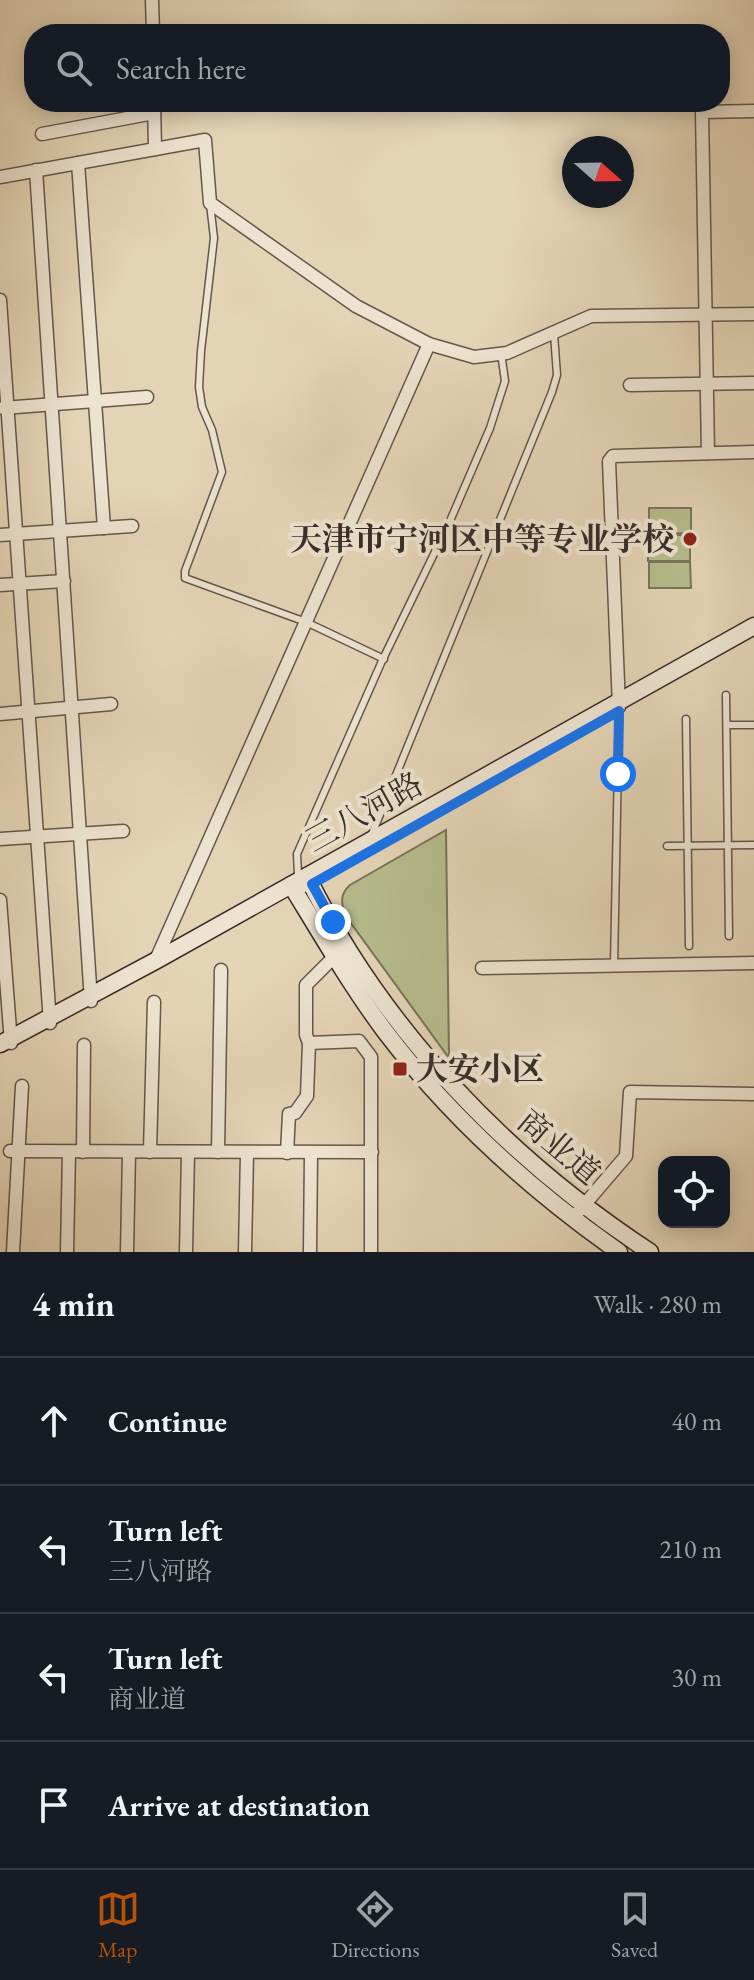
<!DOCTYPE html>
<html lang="en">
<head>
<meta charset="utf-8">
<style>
  :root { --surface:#171b24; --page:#20242c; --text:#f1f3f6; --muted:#9ea1a6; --line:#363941; --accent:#b45309 }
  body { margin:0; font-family:"EB Garamond","Noto Serif SC",serif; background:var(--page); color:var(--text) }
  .controls { position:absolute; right:24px; bottom:24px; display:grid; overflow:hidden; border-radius:16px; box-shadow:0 4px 20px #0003 }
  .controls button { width:72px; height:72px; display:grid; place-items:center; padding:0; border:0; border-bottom:2px solid var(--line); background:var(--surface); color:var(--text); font:40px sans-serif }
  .compass { position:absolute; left:562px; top:136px; width:72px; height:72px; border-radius:50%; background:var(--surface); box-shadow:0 4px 20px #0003; rotate:110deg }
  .stop { position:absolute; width:24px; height:24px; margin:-18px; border:6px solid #1a73e8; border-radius:50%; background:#fff }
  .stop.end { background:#1a73e8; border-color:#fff; box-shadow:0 2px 8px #0008 }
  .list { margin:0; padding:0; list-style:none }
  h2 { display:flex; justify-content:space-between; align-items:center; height:104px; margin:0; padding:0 32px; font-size:34px }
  h2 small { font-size:26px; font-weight:400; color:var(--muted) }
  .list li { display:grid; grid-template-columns:52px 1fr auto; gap:24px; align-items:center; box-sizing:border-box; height:128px; padding:0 32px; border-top:2px solid var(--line) }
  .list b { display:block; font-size:30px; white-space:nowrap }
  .list p { margin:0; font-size:26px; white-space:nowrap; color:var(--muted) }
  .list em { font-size:26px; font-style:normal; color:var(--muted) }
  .icon { flex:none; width:44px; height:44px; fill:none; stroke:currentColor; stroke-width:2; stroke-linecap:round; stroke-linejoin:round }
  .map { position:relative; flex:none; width:754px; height:1252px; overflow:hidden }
  .search { position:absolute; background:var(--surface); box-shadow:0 4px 20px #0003; left:24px; right:24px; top:24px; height:88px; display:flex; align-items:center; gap:20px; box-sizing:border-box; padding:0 28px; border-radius:32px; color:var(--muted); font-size:30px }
  .sheet { height:616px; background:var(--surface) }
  nav { display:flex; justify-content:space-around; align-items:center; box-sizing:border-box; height:112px; border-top:2px solid var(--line); background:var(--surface); font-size:22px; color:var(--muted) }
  nav a { display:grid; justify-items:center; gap:4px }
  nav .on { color:var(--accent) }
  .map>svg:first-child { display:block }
  .green { fill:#b6bc8c; stroke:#78745a; stroke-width:2 }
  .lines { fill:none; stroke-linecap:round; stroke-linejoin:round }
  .lane-casing { stroke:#64574c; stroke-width:9 }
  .street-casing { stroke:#64574c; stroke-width:15 }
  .secondary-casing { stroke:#392d28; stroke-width:19 }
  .lane { stroke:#ede3d0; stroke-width:6 }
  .street { stroke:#ede3d0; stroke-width:12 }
  .secondary { stroke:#ede3d0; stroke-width:16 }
  .route { stroke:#1a73e8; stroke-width:10 }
  .poi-dot { fill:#8f2418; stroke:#ede3d0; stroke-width:3 }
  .labels { text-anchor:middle; stroke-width:8; stroke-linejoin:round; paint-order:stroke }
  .poi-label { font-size:32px; font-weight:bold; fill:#392d28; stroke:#ede3d0; text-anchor:end }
  .street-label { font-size:32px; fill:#392d28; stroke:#ede3d0 }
</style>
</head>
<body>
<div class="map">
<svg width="754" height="1252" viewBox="0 0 754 1252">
  <rect width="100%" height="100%" fill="#e4d4b6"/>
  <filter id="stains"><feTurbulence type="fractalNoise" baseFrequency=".0025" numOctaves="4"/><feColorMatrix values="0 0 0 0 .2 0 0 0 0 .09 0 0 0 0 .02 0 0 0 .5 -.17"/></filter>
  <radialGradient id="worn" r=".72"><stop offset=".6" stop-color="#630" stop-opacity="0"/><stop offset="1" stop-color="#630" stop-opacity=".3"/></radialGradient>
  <g class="green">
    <polygon points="649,508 691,508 691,533 649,534"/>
    <rect x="648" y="535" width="42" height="26"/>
    <polygon points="649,562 690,562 691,588 649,588"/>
    <path d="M446,830L449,1058L345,915C341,902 340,894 350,885Z"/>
  </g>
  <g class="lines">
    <defs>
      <g id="lane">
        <polyline points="210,204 214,238 201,351 199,387 202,407 212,430 222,472 185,571 185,578 306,622 384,659"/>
        <polyline points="726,695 729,936"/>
        <polyline points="686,719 689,946"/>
        <polyline points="727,725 754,725"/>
        <polyline points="372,834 552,392 557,375 554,334"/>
        <polyline points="667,846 754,845"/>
        <polyline points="304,889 298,875 297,854 382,661 450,521 490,428 505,381 501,353"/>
        <polyline points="614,965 619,711"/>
      </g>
      <g id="street">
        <polyline points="152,0 153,34"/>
        <polyline points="154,102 155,149"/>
        <polyline points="42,134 154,113"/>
        <polyline points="78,163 104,528"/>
        <polyline points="36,170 91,1001"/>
        <polyline points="0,177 205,140 210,203 356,306 429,344 474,357 507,353 591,316 754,314"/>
        <polyline points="0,300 50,1023"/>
        <polyline points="630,385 754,383"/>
        <polyline points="3,408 147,397"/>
        <polyline points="708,453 702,112 754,111"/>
        <polyline points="0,535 132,526"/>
        <polyline points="0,585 64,581"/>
        <polyline points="619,707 609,461 613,456 754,452"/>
        <polyline points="0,714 111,704"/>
        <polyline points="0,839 123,831"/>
        <polyline points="0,900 11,1043"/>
        <polyline points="335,956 306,985 306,1035 309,1043 359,1041 371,1057 371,1252"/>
        <polyline points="155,962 429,344"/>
        <polyline points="482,968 754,963"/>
        <polyline points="10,1151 372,1152"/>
        <polyline points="83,1152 84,1045"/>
        <polyline points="150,1152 154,1002"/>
        <polyline points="218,1152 221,970"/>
        <polyline points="287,1153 289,1114 295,1113 307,1096 309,1043"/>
        <polyline points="579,1211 626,1156 630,1092 754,1094"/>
        <polyline points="13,1252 22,1086"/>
        <polyline points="67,1252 69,1152"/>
        <polyline points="127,1252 129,1152"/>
        <polyline points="186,1252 188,1152"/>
        <polyline points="245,1252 247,1153"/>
        <polyline points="310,1252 311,1153"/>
      </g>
      <g id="secondary">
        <path d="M307,876C383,1030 507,1158 650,1252"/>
        <path d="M291,885C321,934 350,984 384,1030C449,1116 531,1190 619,1252"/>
        <polyline points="0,1044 157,960 754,626"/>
      </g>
    </defs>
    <use href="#lane" class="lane-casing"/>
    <use href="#street" class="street-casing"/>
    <use href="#secondary" class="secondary-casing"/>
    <use href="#lane" class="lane"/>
    <use href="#street" class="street"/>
    <use href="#secondary" class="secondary"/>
  </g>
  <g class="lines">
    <polyline class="route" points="333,922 312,884 619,711 618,774"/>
  </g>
  <g class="poi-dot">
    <circle cx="690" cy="539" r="8"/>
    <rect x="392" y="1061" width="16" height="16" rx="4"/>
  </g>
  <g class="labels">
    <g class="poi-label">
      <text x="674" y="550">天津市宁河区中等专业学校</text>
      <text x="416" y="1080" text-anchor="start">大安小区</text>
    </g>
    <g class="street-label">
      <text transform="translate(364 812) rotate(-29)" y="11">三八河路</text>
      <text transform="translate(559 1147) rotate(40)" y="11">商业道</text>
    </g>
  </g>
  <rect width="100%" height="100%" filter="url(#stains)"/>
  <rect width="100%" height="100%" fill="url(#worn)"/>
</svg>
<div class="controls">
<button><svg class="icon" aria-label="locate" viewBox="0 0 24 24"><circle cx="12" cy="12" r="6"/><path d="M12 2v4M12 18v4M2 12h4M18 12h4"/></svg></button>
</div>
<svg class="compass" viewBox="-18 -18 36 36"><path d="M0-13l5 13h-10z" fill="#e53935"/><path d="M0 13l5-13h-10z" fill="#9ea1a6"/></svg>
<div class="stop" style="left:618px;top:774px"></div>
<div class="stop end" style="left:333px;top:922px"></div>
<div class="search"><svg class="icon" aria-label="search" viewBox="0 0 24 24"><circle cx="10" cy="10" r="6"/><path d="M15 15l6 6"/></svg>Search here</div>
</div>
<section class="sheet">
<h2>4 min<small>Walk · 280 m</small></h2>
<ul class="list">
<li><svg class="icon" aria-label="ahead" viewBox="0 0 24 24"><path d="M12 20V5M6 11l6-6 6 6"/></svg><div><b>Continue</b></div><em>40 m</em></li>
<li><svg class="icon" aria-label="left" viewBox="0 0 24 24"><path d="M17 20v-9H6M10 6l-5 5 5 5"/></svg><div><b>Turn left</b><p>三八河路</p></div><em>210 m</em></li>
<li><svg class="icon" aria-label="left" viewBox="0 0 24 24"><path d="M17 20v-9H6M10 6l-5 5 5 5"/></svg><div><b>Turn left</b><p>商业道</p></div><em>30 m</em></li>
<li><svg class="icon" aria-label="arrive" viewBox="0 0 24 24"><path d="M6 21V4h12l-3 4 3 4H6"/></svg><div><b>Arrive at destination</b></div></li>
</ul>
</section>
<nav>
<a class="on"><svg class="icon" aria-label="map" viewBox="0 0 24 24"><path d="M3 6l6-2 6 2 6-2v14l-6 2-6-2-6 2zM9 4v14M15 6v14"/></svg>Map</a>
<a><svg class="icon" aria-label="directions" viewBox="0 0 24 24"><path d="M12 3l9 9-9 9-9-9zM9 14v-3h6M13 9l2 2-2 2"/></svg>Directions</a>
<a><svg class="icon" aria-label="saved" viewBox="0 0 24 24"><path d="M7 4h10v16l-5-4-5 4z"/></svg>Saved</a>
</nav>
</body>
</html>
